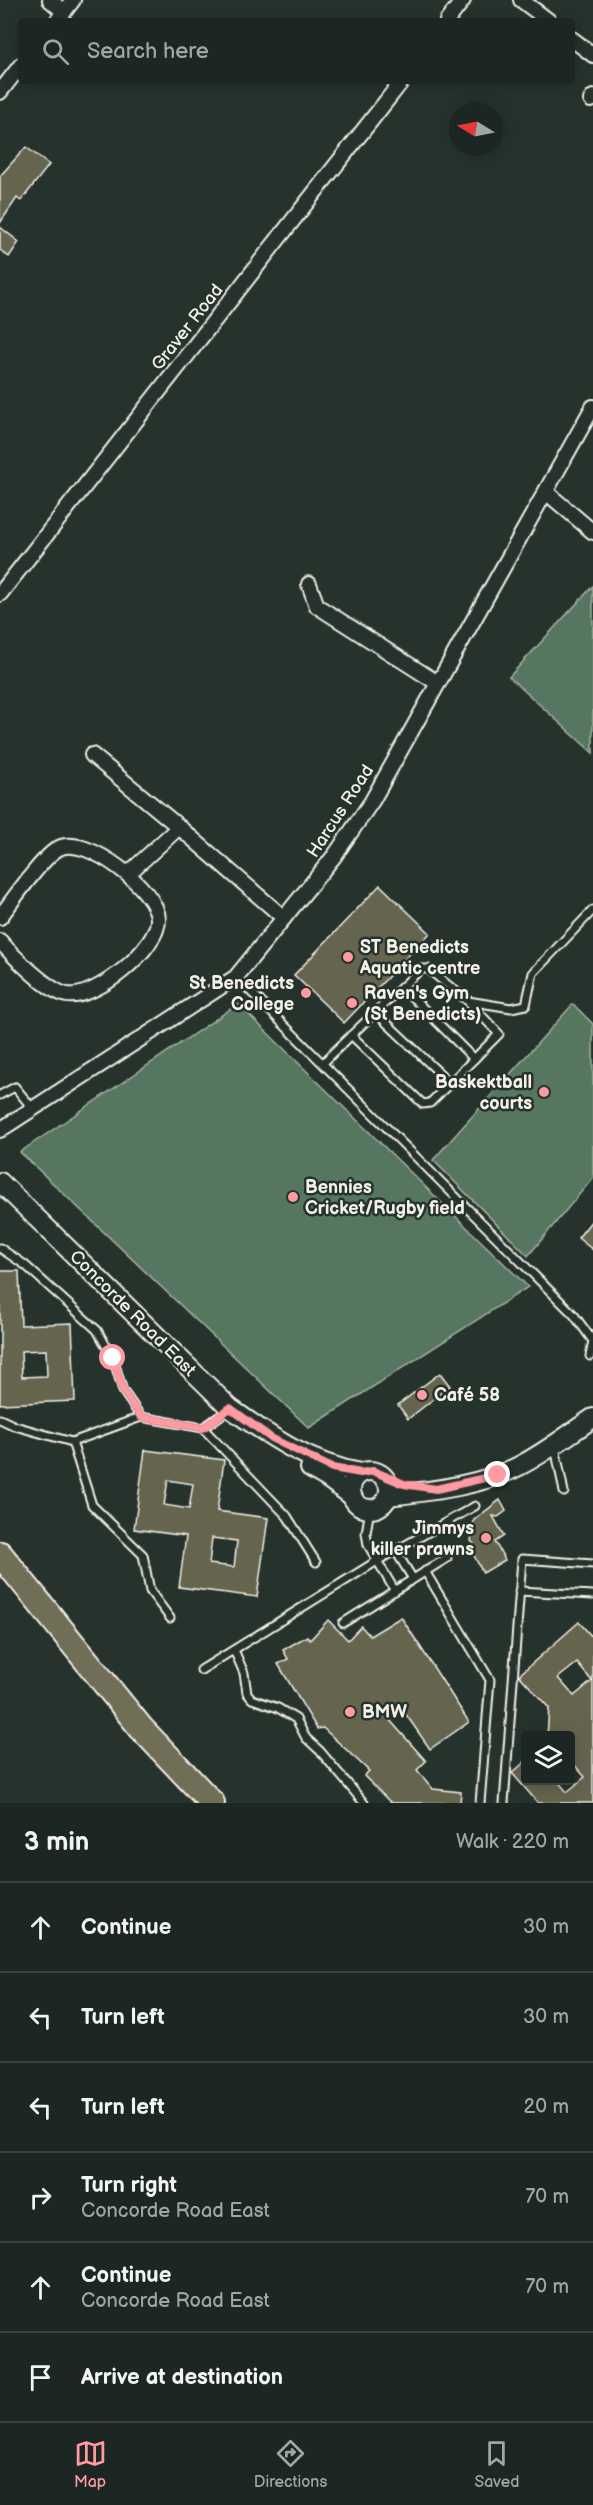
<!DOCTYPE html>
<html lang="en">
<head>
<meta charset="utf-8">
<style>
  :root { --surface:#1c2622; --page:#29322f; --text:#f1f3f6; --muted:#a0a5a5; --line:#3a4340; --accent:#ff9aa2 }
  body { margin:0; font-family:"Balsamiq Sans",sans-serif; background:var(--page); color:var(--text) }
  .controls { position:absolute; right:18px; bottom:18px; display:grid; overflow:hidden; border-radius:6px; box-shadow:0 3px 15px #0003 }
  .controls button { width:54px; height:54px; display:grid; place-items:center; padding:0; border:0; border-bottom:2px solid var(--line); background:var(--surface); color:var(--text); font:30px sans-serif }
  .compass { position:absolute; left:449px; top:102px; width:54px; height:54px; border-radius:50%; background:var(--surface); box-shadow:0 3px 15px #0003; rotate:280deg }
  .stop { position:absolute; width:18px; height:18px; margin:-14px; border:4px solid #ff9aa2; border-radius:50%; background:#fff }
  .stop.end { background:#ff9aa2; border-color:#fff; box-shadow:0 2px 6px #0008 }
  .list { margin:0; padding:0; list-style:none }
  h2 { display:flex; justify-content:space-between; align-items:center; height:78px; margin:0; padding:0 24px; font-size:26px }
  h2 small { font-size:20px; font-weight:400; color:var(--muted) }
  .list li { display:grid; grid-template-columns:39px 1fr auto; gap:18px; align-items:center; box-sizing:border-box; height:90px; padding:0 24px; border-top:2px solid var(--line) }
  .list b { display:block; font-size:22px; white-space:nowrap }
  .list p { margin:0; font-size:20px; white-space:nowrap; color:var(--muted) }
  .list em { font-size:20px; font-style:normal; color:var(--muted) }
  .icon { flex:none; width:33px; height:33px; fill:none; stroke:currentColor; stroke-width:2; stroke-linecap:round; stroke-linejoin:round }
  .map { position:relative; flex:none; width:593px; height:1803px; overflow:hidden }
  .search { position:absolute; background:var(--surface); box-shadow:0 3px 15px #0003; left:18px; right:18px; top:18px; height:66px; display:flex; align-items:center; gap:15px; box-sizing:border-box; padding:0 21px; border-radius:6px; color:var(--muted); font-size:22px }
  .sheet { height:618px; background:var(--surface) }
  nav { display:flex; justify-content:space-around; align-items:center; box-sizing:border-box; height:84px; border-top:2px solid var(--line); background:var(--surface); font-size:16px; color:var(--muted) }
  nav a { display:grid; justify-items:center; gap:3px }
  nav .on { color:var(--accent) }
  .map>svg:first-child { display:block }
  .green { fill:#56765e; stroke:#a5b4a3; stroke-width:1.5 }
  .building { fill:#656550; stroke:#f4f1e8; stroke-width:1.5; fill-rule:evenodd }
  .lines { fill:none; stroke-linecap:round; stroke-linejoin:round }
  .service-casing { stroke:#f4f1e8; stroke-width:11 }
  .minor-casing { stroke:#f4f1e8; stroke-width:18 }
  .secondary-casing { stroke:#f4f1e8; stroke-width:22 }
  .motorway-casing { stroke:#f4f1e8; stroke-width:28 }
  .service { stroke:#26332d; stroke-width:7 }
  .minor { stroke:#26332d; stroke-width:14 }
  .secondary { stroke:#26332d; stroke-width:18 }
  .motorway { stroke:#716e59; stroke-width:24 }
  .route { stroke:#ff9aa2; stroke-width:8 }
  .poi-dot { fill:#ff9aa2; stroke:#26332d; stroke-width:2 }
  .labels { text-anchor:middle; stroke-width:5; stroke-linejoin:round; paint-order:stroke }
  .street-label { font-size:18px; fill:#f4f1e8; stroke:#26332d }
  .poi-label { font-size:18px; font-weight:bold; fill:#f4f1e8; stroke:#26332d; text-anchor:start }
</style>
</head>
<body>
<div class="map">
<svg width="593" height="1803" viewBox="0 0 593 1803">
  <rect width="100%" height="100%" fill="#26332d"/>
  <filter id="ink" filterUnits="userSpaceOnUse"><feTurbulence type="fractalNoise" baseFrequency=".0167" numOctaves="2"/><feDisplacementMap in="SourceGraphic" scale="12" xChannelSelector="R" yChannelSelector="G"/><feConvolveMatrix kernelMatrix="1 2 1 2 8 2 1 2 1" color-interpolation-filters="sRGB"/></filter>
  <g filter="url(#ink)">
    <g class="green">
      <polygon points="593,586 593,753 509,677"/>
      <polygon points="238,1004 528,1287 309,1428 20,1152"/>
      <polygon points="573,1004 593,1024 593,1178 528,1256 433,1160"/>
    </g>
    <g class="building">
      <polygon points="26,147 49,165 21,201 17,198 0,223 0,176"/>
      <polygon points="0,227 19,242 9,257 0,250"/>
      <polygon points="380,885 430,933 344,1023 294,975"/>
      <polygon points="593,1219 593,1250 578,1238"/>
      <path d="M0,1271H19L21,1325L72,1323L75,1401L0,1404ZM46,1350L47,1376L22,1377L21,1351Z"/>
      <polygon points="440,1373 450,1386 408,1419 398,1405"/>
      <path d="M145,1450L224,1460L217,1511L268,1518L257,1597L179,1587L186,1536L134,1529ZM168,1480L193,1484L189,1509L164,1505ZM212,1538L237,1541L234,1567L209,1564Z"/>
      <polygon points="500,1500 506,1511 498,1517 493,1516 504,1536 495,1542 505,1560 483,1573 470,1548 474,1544 471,1541 474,1520"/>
      <polygon points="401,1617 469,1722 430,1749 400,1706 388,1718 426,1761 417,1770 433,1789 461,1792 460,1803 391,1803 364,1776 369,1771 323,1728 317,1729 278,1664 288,1659 283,1650 307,1636 310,1640 328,1620 348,1640 361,1626 370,1636"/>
      <path d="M579,1622L593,1638V1803H538L512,1773L526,1761V1780H557L567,1792L585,1777L570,1760V1736H547L549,1708L519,1675ZM577,1663L592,1681L574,1696L558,1678Z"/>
    </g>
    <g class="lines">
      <defs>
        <g id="service">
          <polyline points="236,977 574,1315 593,1341 590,1356"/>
          <polyline points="402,987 474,1059"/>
          <polyline points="468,1001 511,1008 526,1005 533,973 593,910"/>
          <polyline points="375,1012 450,1083"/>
          <path d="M323,1063C355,1031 388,1000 421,969H428L468,1001L499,1034L430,1103L423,1104L351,1035"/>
          <polyline points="0,1095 15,1087 33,1109"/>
          <polyline points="0,1248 25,1265 97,1330 113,1358 123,1391 141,1417 203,1428 228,1410"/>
          <polyline points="0,1419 15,1426 72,1442 141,1417"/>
          <polyline points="203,1428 287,1516 316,1562"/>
          <polyline points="72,1442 92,1505 143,1555 150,1591 170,1618"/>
          <polyline points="555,1447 564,1492"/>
          <polyline points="370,1509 366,1533 368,1545 395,1591"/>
          <polyline points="395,1550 413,1579"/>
          <polyline points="425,1571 490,1680 480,1803"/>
          <polyline points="519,1591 593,1595"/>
          <polyline points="343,1623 447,1558"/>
          <polyline points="234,1650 244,1673 247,1693 252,1699 278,1708 296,1719 306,1738 320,1751 364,1803"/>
          <polyline points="201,1670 377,1561 475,1506"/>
          <polyline points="504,1803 522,1559 593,1564"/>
        </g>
        <g id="minor">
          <polyline points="50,0 64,12"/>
          <polyline points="521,0 549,21"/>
          <polyline points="57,21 73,0"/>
          <polyline points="447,21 463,0"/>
          <polyline points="572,39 593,55"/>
          <polyline points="0,92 21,65"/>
          <polyline points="591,100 593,97"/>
          <polyline points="546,492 593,532"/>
          <polyline points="309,584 317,606 436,682"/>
          <polyline points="0,594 402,81"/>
          <polyline points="92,755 179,827"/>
          <polyline points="129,873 179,827 284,918"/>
          <path d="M0,917C12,901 44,855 59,848C86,834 158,890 158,919C159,948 95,1000 67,995C49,992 12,955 0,941"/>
          <polyline points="0,1130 236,977 335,855 372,801 593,407"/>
        </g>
        <g id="secondary">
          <path d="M0,1182L230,1408C272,1438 310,1464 361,1473"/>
          <polyline points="310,1468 327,1478 352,1496"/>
          <circle cx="370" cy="1490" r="19"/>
          <path d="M388,1496C431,1491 480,1486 519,1466C545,1453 569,1434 593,1418"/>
        </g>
        <polyline id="motorway" points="0,1554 141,1728 212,1803"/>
      </defs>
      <use href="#service" class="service-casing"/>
      <use href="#minor" class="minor-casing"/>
      <use href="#secondary" class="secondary-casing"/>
      <use href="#motorway" class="motorway-casing"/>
      <use href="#service" class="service"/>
      <use href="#minor" class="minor"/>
      <use href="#secondary" class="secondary"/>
      <use href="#motorway" class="motorway"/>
    </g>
  </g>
  <g class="lines" filter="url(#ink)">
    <polyline class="route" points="113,1358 123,1391 141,1417 203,1428 230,1408 271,1438 332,1468 361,1473 373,1471 404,1484 436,1489 498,1475"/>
  </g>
  <g class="poi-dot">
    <circle cx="348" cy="957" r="6"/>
    <circle cx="306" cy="993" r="6"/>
    <circle cx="352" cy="1003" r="6"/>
    <circle cx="544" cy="1092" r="6"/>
    <circle cx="293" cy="1197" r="6"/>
    <circle cx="422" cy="1395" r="6"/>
    <circle cx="486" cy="1538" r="6"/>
    <circle cx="350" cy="1712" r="6"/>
  </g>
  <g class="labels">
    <g class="street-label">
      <text transform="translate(187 327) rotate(-52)" y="6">Graver Road</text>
      <text transform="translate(340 811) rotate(-57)" y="6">Harcus Road</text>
      <text transform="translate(133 1313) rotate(45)" y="6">Concorde Road East</text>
    </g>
    <g class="poi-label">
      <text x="360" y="953">ST Benedicts<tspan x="360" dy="21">Aquatic centre</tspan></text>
      <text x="294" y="989" text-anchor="end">St Benedicts<tspan x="294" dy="21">College</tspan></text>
      <text x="364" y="999">Raven's Gym<tspan x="364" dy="21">(St Benedicts)</tspan></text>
      <text x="532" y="1088" text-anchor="end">Baskektball<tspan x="532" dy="21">courts</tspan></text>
      <text x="305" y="1193">Bennies<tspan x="305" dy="21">Cricket/Rugby field</tspan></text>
      <text x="434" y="1401">Café 58</text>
      <text x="474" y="1534" text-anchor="end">Jimmys<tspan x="474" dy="21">killer prawns</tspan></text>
      <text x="362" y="1718">BMW</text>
    </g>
  </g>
</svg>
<div class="controls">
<button><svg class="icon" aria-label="layers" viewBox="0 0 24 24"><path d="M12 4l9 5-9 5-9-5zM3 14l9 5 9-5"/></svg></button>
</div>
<svg class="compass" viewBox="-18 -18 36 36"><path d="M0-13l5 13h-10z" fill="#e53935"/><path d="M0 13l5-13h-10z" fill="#a0a5a5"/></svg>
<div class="stop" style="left:113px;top:1358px"></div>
<div class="stop end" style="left:498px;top:1475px"></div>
<div class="search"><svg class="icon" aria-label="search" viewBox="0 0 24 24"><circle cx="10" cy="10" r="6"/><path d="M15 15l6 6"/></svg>Search here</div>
</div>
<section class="sheet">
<h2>3 min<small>Walk · 220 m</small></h2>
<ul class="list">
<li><svg class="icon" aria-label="ahead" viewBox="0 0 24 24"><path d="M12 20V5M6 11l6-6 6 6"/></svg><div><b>Continue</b></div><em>30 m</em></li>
<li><svg class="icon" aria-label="left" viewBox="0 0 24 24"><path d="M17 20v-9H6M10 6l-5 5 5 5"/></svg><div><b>Turn left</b></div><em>30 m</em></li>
<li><svg class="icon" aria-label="left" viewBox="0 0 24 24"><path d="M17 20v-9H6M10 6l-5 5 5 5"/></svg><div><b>Turn left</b></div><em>20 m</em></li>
<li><svg class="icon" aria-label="right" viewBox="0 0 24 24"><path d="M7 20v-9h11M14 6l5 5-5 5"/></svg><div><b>Turn right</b><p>Concorde Road East</p></div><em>70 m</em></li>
<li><svg class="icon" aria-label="ahead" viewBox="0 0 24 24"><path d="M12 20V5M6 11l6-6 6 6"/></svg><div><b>Continue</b><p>Concorde Road East</p></div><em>70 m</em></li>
<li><svg class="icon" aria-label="arrive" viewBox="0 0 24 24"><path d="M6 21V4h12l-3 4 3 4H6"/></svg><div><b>Arrive at destination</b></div></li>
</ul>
</section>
<nav>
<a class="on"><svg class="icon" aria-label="map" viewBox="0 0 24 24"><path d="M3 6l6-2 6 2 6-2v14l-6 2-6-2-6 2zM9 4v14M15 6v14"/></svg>Map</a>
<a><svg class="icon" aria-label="directions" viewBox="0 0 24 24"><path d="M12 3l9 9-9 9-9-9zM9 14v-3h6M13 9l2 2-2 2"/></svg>Directions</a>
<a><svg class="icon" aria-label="saved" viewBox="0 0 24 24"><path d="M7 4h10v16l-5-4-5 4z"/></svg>Saved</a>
</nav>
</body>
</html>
